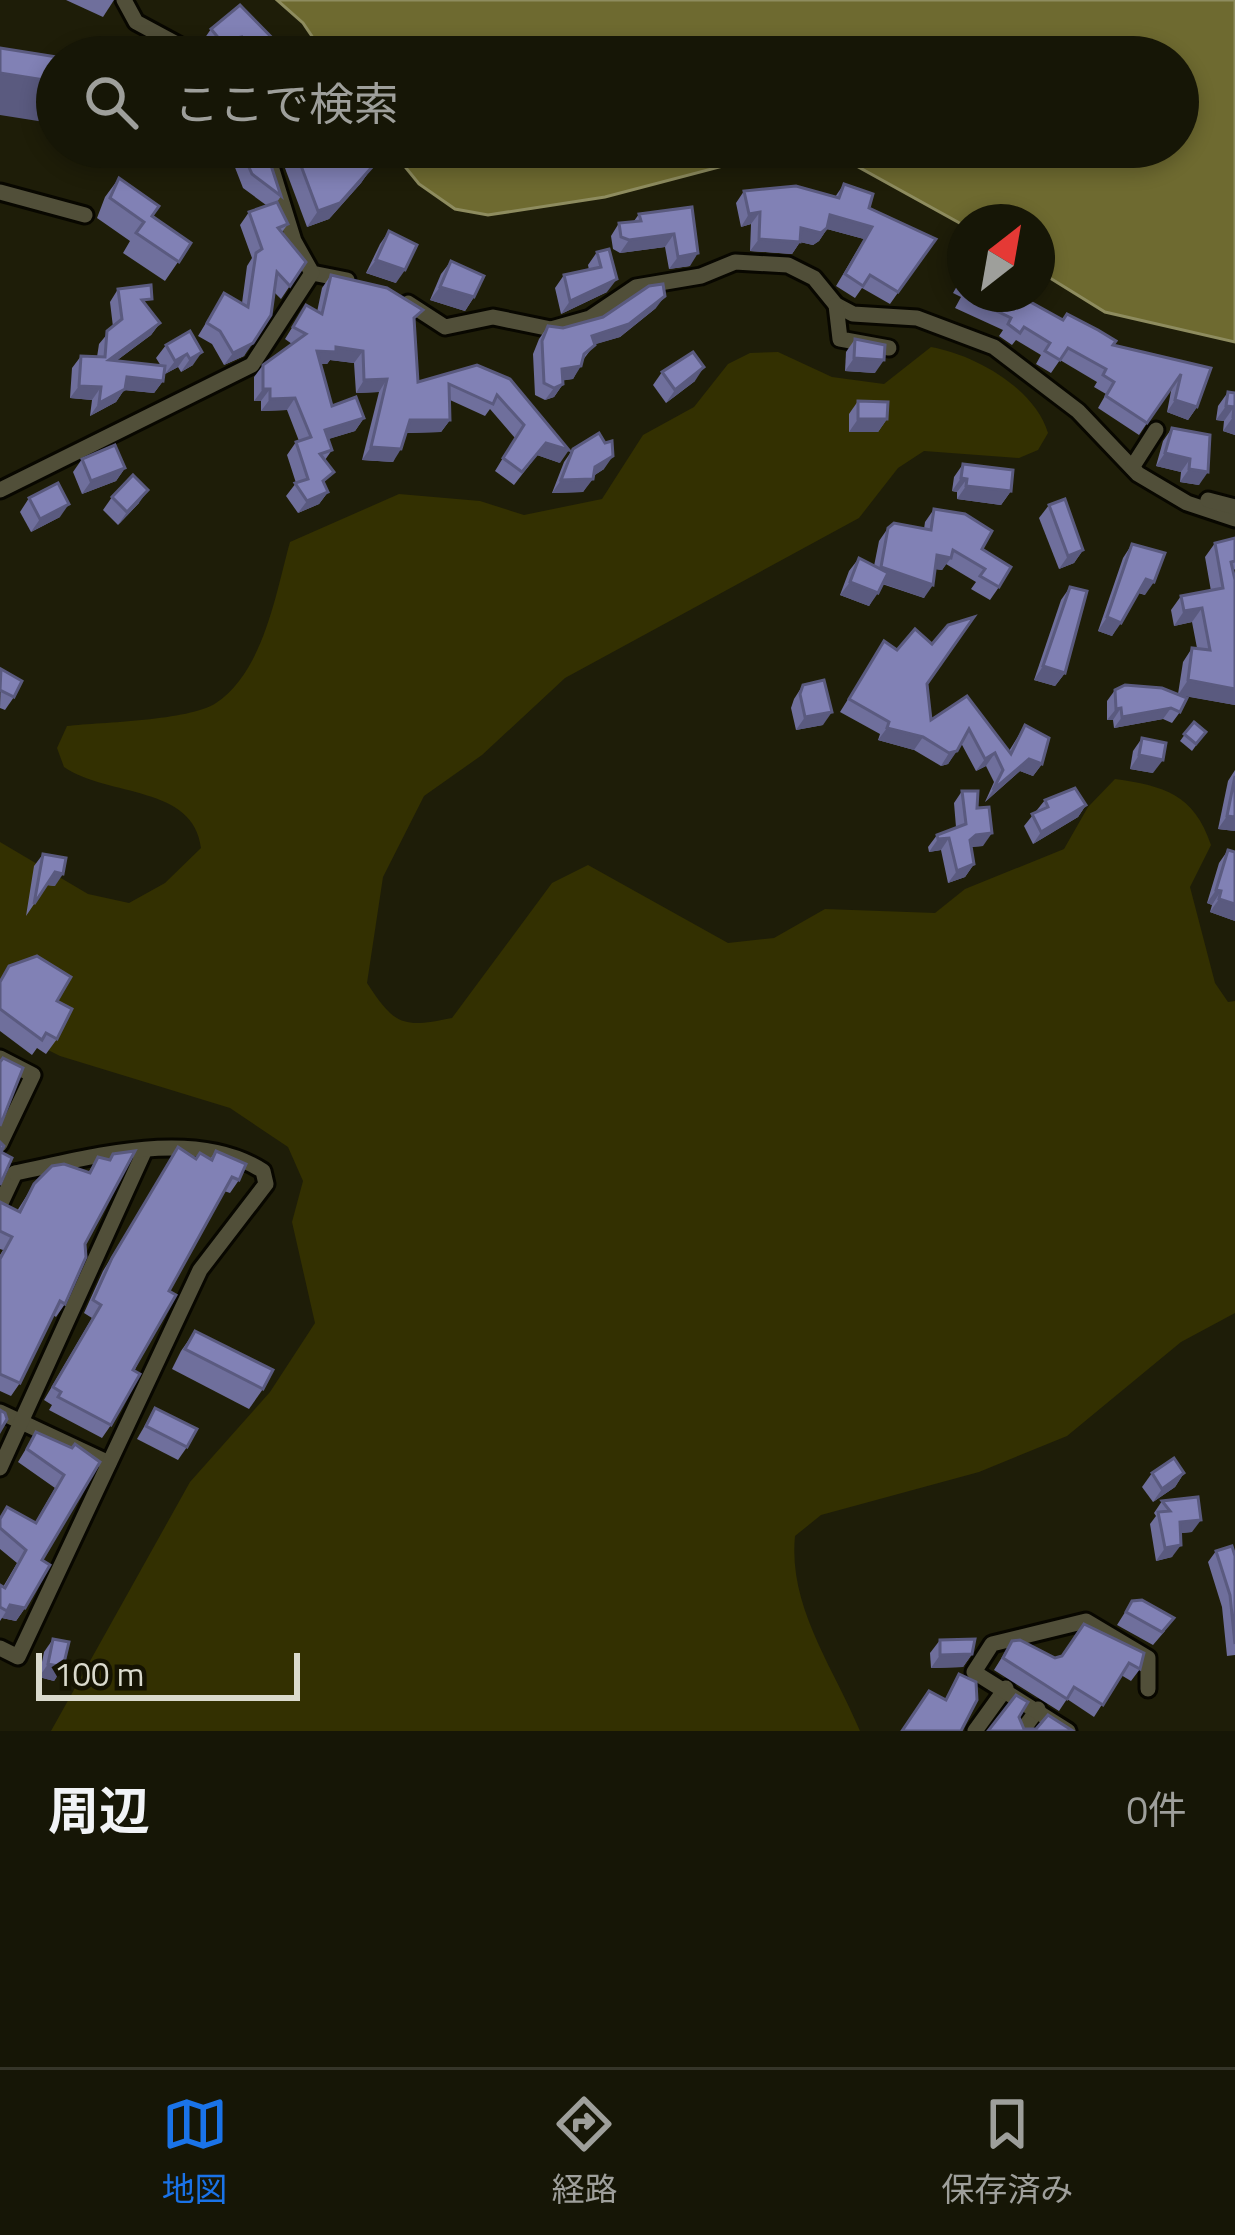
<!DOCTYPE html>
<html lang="ja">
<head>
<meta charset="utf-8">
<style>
  :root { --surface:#161606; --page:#1f1f10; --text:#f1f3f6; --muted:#9e9f9b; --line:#353528; --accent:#1a73e8 }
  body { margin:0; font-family:"Titillium Web","Noto Sans JP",sans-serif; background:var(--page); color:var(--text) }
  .compass { position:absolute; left:947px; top:204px; width:108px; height:108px; border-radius:50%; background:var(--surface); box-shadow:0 6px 18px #0003; rotate:31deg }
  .scale { position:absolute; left:36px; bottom:30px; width:264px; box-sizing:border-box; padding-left:12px; border:6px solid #dadacd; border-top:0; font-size:33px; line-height:42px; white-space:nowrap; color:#dadacd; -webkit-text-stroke:9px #151302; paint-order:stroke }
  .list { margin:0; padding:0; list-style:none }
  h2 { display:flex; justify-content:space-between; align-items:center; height:156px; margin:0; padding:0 48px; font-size:51px }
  h2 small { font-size:39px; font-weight:400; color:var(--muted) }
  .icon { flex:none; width:66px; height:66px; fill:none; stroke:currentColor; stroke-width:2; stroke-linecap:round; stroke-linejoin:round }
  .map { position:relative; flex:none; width:1235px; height:1731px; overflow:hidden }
  .search { position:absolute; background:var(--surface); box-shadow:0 6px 18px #0003; left:36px; right:36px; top:36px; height:132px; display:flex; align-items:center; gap:30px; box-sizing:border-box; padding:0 42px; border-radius:66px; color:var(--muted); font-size:45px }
  .sheet { height:336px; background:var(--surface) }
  nav { display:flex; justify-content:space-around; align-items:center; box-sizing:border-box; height:168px; border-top:3px solid var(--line); background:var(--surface); font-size:33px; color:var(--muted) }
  nav a { display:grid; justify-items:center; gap:6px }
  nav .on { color:var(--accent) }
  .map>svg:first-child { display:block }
  .green { fill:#333001 }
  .water { fill:#6e6a30; stroke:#8e8c5f; stroke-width:3 }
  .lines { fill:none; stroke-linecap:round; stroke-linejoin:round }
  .street-casing { stroke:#080700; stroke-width:21 }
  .street { stroke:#514f39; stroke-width:15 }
  .wall { fill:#6f6f9c }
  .shaded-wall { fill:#5a5a7f }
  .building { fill:#8181b5; stroke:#5a5a7f; stroke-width:3 }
</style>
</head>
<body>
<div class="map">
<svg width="1235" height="1731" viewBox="0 0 1235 1731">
  <rect width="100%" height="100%" fill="#1e1d08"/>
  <path class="green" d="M931,347C976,355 1035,389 1048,433L1038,450L1019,458L924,451L898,468L859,518L565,678L482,755L424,796L383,877L367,983C395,1026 403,1028 452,1018L552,883L588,865L728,943L774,938L825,909L935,913L965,889L1064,849L1088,807L1115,779C1164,786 1194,794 1211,845L1190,887L1215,983L1228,1002L1235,1001V1313L1181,1342L1067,1436L979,1472L821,1515L795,1536C788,1607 834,1668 860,1731H51L190,1482L270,1392L315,1323L292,1222L303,1181L288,1147L230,1108L60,1056L0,1026V842L88,894L129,903L165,883L201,848C194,785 108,797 64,767L57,748L67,726C103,722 188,721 216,703C264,671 276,592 290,542L399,494L480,501L524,515L602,499L643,435L694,407L728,364L750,353L778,352L832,377L884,384Z"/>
  <polygon class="water" points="277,0 1235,0 1235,342 1105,312 1037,270 1037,222 965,226 842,158 780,151 605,197 488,215 455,209 419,184 389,147 1178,147 1178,57 326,57 303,23"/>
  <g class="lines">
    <defs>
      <g id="street">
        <polyline points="124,0 136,22 201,57"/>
        <polyline points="265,147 294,241 312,273 347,280"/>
        <polyline points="0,192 85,215"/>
        <polyline points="408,303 445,327 493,317 551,329 590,318 636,287 701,276 735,262 788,265 814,278 836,305 853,314 917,318 994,347 1078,411 1138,474 1187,503 1235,519"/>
        <polyline points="836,305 840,339 889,348"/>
        <polyline points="1133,466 1156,430"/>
        <polyline points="0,490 252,365 312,273"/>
        <polyline points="1208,500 1235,507"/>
        <polyline points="0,1058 33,1075 0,1144"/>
        <polyline points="0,1205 15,1173"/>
        <polyline points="0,1412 109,1463"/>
        <polyline points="0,1468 144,1152"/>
        <path d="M0,1648L18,1657L200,1270L266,1184L263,1171C194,1126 89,1158 15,1173"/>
        <polyline points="975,1731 1006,1688"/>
        <polyline points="1022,1731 1038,1709"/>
        <polyline points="1068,1731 974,1672 992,1644 1086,1621 1148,1658 1148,1689"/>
      </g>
    </defs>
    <use href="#street" class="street-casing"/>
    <use href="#street" class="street"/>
  </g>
  <g class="wall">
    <polygon points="66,0 114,0 103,17"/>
    <polygon points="240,5 274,54 276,57 237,57 232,50 212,54 202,42 211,29"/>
    <polygon points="227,147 265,147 281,196 277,202 288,224 282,232 306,262 281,299 274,292 244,356 224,365 212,344 198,336 224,293 242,303 247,266 252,258 240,225 249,212 266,205 243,188"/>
    <polygon points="283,147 350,147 372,167 361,183 329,219 307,227 279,152"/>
    <polygon points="119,178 152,216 191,243 165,281 123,253 130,241 97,218 105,197"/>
    <polygon points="844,184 869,208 936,239 890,304 862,288 855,298 836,286 864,239 827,229 819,241 813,245 800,242 792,254 750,251 751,224 741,227 736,203 744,191 835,197"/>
    <polygon points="692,207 690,266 669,269 665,247 620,253 613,249 611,236 619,223 634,221 639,214"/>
    <polygon points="389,231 396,283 366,273 380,244"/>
    <polygon points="597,252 607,292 561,314 555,288 564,275 589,270 588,265"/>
    <polygon points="451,261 474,297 465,311 430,300 441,274"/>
    <polygon points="965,272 965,294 1063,320 1113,345 1211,368 1197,407 1188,420 1167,412 1172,386 1139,435 1098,408 1106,394 1094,387 1097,382 1060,360 1051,373 1036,364 1041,355 1016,340 1012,345 999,336 1003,330 955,308 961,297 953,293"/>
    <polygon points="331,275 415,322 418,382 477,365 560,463 537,455 514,485 495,471 515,438 490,409 485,416 450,400 450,420 441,432 406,433 393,462 362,460 379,392 356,393 354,363 330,360 327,364 321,364 332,406 364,418 355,431 328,439 332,450 325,460 325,485 328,492 319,504 298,513 286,496 296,483 287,455 296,442 299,441 287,410 261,411 261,401 254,401 254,377 263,365 292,344 285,339 306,305 317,312 322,288"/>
    <polygon points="118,289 147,306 160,323 151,335 116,361 161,366 156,358 166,345 190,331 193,365 181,372 178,367 165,374 164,372 163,381 154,393 124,390 116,402 90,416 92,400 70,398 72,368 81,356 97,357 99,344 113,327 110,302"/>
    <polygon points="656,308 620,337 595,344 583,360 573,379 563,380 563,384 554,397 545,400 535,395 533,354 539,339 548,326 563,328"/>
    <polygon points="855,339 875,373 845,371 846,352"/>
    <polygon points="662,372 695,381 666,403 653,385"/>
    <polygon points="1228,392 1235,393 1235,435 1223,431 1224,421 1216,420 1218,406"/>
    <polygon points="858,401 887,419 878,432 849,432 849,414"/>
    <polygon points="1172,428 1210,435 1199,485 1180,482 1181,472 1156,466 1163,441"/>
    <polygon points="573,449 604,469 593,476 583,492 552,493 564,462"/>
    <polygon points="82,459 125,468 116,481 82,494 73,472"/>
    <polygon points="963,464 1011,491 1001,505 957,499 957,492 952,491 954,477"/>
    <polygon points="112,497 139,503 118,525 103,510"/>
    <polygon points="29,498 60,517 31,532 20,512"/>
    <polygon points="1049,505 1083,550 1074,563 1059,569 1039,518"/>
    <polygon points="934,509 982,549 999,587 990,600 971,589 976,582 946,564 942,570 935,569 924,598 882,584 869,606 840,595 849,571 859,558 874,566 879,541 888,528 924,529 925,522"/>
    <polygon points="1235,538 1235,569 1233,571 1235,705 1180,695 1180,712 1172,723 1163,719 1114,728 1113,720 1107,720 1107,701 1115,690 1178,694 1183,662 1192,648 1197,648 1192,622 1174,626 1171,610 1181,596 1211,591 1205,557 1215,543"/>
    <polygon points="1132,544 1145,595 1138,593 1112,636 1098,631 1123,558"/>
    <polygon points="1070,587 1065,673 1055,686 1034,680 1061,600"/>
    <polygon points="884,641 927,684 931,720 967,696 1009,751 1025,725 1042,764 1033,776 1020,771 985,802 994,782 986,766 976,771 961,743 948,764 941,766 914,750 878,740 880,734 840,712"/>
    <polygon points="1,669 14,697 5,710 0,708"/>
    <polygon points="803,685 823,725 796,730 791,708 794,699"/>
    <polygon points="1194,722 1206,732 1192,751 1180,741"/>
    <polygon points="1142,738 1153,773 1130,769 1133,751"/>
    <polygon points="1235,770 1235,831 1218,829 1228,781"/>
    <polygon points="962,791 977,808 983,846 971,847 974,864 965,877 948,883 941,850 929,852 928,847 937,835 956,827 954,803"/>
    <polygon points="1045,800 1086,805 1078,817 1033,844 1024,826"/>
    <polygon points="1228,850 1235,852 1235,921 1210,912 1212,905 1207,903 1219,863"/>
    <polygon points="43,854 55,886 47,885 26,916 34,866"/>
    <polygon points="9,966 57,1001 57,1039 46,1054 37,1048 32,1055 0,1031 0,980"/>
    <polygon points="178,1147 196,1159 210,1159 216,1151 239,1180 230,1193 224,1191 169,1291 111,1425 102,1438 49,1410 52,1405 44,1400 92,1318 84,1313 103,1271"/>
    <polygon points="113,1154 65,1304 56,1317 53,1315 20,1383 11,1396 0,1391 0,1255 3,1250 0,1249 0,1202 17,1211 34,1184 88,1173 98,1157 109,1160"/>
    <polygon points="195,1331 263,1389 249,1409 172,1369 181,1351"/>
    <polygon points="155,1408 187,1447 178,1460 137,1439"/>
    <polygon points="36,1432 72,1448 42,1560 25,1608 16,1621 2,1618 0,1621 0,1585 3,1587 17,1563 0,1549 0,1517 7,1507 35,1523 55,1488 18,1462"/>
    <polygon points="1152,1473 1184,1473 1175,1487 1153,1502 1142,1487"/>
    <polygon points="1162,1501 1192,1532 1181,1533 1172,1557 1156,1561 1150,1524 1156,1516 1154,1513"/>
    <polygon points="1216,1551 1235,1556 1235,1655 1227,1656 1222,1607 1208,1562"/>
    <polygon points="1132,1601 1165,1631 1153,1645 1117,1625"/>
    <polygon points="1084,1624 1140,1669 1131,1681 1121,1675 1094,1717 1067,1699 1059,1711 994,1670 1012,1641 1055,1658 1062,1656"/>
    <polygon points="53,1639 63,1667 54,1681 39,1677 44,1652"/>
    <polygon points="940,1640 972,1654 963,1667 931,1668 930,1653"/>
  </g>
  <g class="shaded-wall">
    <polygon points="242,37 232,50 212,54 221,41"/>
    <polygon points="0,73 57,82 57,124 0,115"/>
    <polygon points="372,167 361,183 329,219 307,227 318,211"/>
    <polygon points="760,212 751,224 741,227 749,214"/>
    <polygon points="830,215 872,227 864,239 827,229 819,241 813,245 800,242 792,254 750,251 759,239 801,228"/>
    <polygon points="674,234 665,247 620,253 629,240"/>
    <polygon points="698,253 690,266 669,269 678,257"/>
    <polygon points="376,260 405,270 396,283 366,273"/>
    <polygon points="617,279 607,292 561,314 570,301"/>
    <polygon points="440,287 474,297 465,311 430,300"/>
    <polygon points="665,296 656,308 620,337 583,348 592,336"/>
    <polygon points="160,323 151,335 100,373 109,360"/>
    <polygon points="253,343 244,356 224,365 233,353"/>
    <polygon points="336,347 363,351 354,363 330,360 327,364 309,364 317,351"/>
    <polygon points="202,352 193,365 181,372 190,359"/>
    <polygon points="187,354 178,367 165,374 175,361"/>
    <polygon points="854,358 884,360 875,373 845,371"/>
    <polygon points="581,366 573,379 553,382 562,369"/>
    <polygon points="704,367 695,381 666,403 675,390"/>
    <polygon points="127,377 163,381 154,393 124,390 116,402 90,416 99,403"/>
    <polygon points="387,379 379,392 356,393 364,380"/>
    <polygon points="563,384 554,397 545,400 554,388"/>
    <polygon points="79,386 101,387 92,400 70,398"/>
    <polygon points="263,389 270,389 261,401 254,401"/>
    <polygon points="295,398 287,410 261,411 270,399"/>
    <polygon points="1175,400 1197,407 1188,420 1167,412"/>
    <polygon points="1226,406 1234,407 1224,421 1216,420"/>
    <polygon points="1233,417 1235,418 1235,435 1223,431"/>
    <polygon points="364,418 355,431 316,443 325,430"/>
    <polygon points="858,419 887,419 878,432 849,432"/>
    <polygon points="410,420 450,420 441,432 401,433"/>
    <polygon points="546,443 569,450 560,463 537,455 514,485"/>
    <polygon points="371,447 401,449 393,462 362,460"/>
    <polygon points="1165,453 1190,459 1181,472 1156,466"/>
    <polygon points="613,456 604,469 589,479 593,479 583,492 552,493 561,480 595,467"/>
    <polygon points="125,468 116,481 82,494 91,481"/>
    <polygon points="1189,469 1208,472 1199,485 1180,482"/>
    <polygon points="961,478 967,479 957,492 952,491"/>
    <polygon points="966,486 1011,491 1001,505 957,499"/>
    <polygon points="148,490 139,503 118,525 127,512"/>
    <polygon points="328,492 319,504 298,513 307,501"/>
    <polygon points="69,504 60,517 31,532 40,519"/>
    <polygon points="1083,550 1074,563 1059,569 1068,556"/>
    <polygon points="937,555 951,558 942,570 928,568"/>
    <polygon points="881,567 933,585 924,598 872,580"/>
    <polygon points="1146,579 1154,582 1145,595 1137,592"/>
    <polygon points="850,582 878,593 869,606 840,595"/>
    <polygon points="1202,608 1192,622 1174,626 1184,611"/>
    <polygon points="1107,617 1121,623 1112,636 1098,631"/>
    <polygon points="1043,666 1065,673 1055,686 1034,680"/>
    <polygon points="1188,680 1235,689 1235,705 1178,695"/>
    <polygon points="1121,708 1113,720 1107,720 1116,709"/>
    <polygon points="1171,708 1163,719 1114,728 1122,717"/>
    <polygon points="832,712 823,725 796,730 805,717"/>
    <polygon points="887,728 923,737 914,750 878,740"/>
    <polygon points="957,751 948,764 941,766 949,753"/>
    <polygon points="995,753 986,766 976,771 985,759"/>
    <polygon points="1139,755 1163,760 1153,773 1130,769"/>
    <polygon points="1029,759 1042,764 1033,776 1020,771 985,802 993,790"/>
    <polygon points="1086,805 1078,817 1033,844 1041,832"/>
    <polygon points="1227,816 1235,817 1235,831 1218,829"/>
    <polygon points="992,833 983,846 967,847 970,840 976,835"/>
    <polygon points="949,838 941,850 929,852 938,839"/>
    <polygon points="974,864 965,877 948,883 957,871"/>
    <polygon points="55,872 63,874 55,886 46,885"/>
    <polygon points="1216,890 1221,891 1212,905 1207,903"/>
    <polygon points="1219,899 1235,904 1235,921 1210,912"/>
    <polygon points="1184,1473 1175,1487 1153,1502 1162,1489"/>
    <polygon points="1201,1520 1192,1532 1171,1534 1180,1522"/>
    <polygon points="1181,1545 1172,1557 1156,1561 1165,1548"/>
    <polygon points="10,1605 25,1608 16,1621 2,1618"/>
    <polygon points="972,1654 963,1667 931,1668 940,1655"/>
    <polygon points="48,1664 63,1667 54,1681 39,1677"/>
  </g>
  <g class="building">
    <polygon points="240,5 280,46 273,52 276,57 256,57 242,37 221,41 211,29"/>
    <polygon points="0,48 57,57 57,82 0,73"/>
    <polygon points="240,147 265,147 281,196 252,174"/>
    <polygon points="294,147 350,147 372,167 340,203 318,211"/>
    <polygon points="119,178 159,206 152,216 191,243 179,262 136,233 144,222 110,198"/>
    <polygon points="844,184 873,194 869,208 936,239 898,292 870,275 863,286 845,274 872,227 830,215 827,228 821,233 801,228 800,242 759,239 760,212 749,214 744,191 796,186 839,198"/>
    <polygon points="277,202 288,224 278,228 306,262 290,286 277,272 271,315 253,343 233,353 220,331 207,323 224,293 248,307 256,253 262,249 249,212"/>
    <polygon points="692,207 698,253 678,257 674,234 629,240 621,237 619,223 641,221 639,214"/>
    <polygon points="389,231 417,245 405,270 376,260"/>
    <polygon points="609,249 617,279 570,301 564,275 601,267 597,252"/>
    <polygon points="451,261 484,276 474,297 440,287"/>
    <polygon points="331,275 387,288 423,310 414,318 418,382 477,365 510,379 569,450 546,443 522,472 503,458 524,425 497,395 493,404 449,384 450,420 410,420 401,449 371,447 387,379 364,380 363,351 336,347 336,352 317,351 332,406 356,397 364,418 325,430 332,450 320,454 334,472 323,481 328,492 307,501 295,483 308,479 296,442 311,437 295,398 270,399 270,389 263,389 263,365 306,334 293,327 306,305 322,314"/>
    <polygon points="663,284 665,296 629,324 592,336 595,345 584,354 581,366 562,369 563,384 554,388 544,383 542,341 548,326 563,328 603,317 649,286"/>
    <polygon points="151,285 152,299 142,300 160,323 109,360 165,366 163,381 127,377 125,389 99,403 101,387 79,386 81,356 105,357 107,331 122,319 118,289"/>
    <polygon points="965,293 1016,294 1063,320 1067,314 1098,330 1116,341 1113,345 1211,368 1197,407 1175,400 1181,374 1147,423 1106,396 1114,382 1103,375 1106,369 1068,348 1060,360 1045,351 1050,343 1024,327 1020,333 1008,324 1011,318 964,295"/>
    <polygon points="190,331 202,352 190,359 187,354 175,361 166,345"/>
    <polygon points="855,339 885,345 884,360 854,358"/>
    <polygon points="693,352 704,367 675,390 662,372"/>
    <polygon points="1228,392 1235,393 1235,418 1233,417 1234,407 1226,406"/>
    <polygon points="858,401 888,402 887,419 858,419"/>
    <polygon points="1172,428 1210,435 1208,472 1189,469 1190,459 1165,453"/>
    <polygon points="599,433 605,443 612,441 613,456 595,467 593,479 561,480 573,449"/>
    <polygon points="115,445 125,468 91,481 82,459"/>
    <polygon points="963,464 1013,470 1011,491 966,486 967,479 961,478"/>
    <polygon points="133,475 148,490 127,512 112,497"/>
    <polygon points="58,483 69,504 40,519 29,498"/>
    <polygon points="1065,499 1083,550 1068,556 1049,505"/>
    <polygon points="934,509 965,514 992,531 982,549 1011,567 999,587 980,576 985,569 953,550 951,558 937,555 933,585 881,567 888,528 894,523 931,530"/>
    <polygon points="1235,538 1235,561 1231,562 1235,580 1235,689 1188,680 1192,648 1210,650 1202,608 1184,611 1181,596 1223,588 1215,543"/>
    <polygon points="1132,544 1165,553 1154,582 1146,579 1121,623 1107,617"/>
    <polygon points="859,558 888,573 878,593 850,582"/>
    <polygon points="1070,587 1087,591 1065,673 1043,666"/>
    <polygon points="974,617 927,684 931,720 967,696 1011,754 1025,725 1049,738 1042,764 1029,759 993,790 1003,770 995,753 985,759 969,729 957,751 949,753 923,737 887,728 889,722 849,699 884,641 897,650 915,629 932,644 948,625"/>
    <polygon points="1,669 22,681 14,697 0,690"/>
    <polygon points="824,680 832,712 805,717 800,694 803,685"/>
    <polygon points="1125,685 1162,688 1187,698 1180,712 1171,708 1122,717 1121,708 1116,709 1115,690"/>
    <polygon points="1194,722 1206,732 1196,744 1184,734"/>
    <polygon points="1142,738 1166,743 1163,760 1139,755"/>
    <polygon points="1235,776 1235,817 1227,816"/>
    <polygon points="1075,788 1086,805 1041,832 1032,814 1048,807 1045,800"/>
    <polygon points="962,791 978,791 977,808 989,807 992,833 976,835 970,840 974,864 957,871 949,838 938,839 937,835 966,824"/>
    <polygon points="1228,850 1235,852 1235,904 1219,899 1221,891 1216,890"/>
    <polygon points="43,854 66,858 63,874 55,872 34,904"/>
    <polygon points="37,956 71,977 57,1001 72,1009 57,1039 46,1033 42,1040 0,1009 0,982 9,966"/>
    <polygon points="3,1058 23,1068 0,1126 0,1062"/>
    <polygon points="0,1142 4,1146 1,1152 12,1158 0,1185"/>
    <polygon points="178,1147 196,1159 200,1153 212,1160 216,1151 246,1164 239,1180 232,1177 169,1291 176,1295 133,1370 140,1374 111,1425 58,1397 61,1392 53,1387 101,1305 93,1300 112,1258"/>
    <polygon points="135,1151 85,1244 86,1257 65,1304 60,1301 20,1383 0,1374 0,1259 12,1237 0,1231 0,1202 20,1212 34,1184 52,1166 64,1164 90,1173 98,1157 110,1160 113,1154"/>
    <polygon points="195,1331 273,1370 263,1389 185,1349"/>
    <polygon points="155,1408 197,1429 187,1447 146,1426"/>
    <polygon points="0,1410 5,1413 7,1419 0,1431"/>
    <polygon points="36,1432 72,1448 75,1444 100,1462 42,1560 50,1565 25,1608 10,1605 7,1611 0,1607 0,1585 5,1588 26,1550 0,1528 0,1519 7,1507 36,1523 64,1475 27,1449"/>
    <polygon points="1174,1458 1184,1473 1162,1489 1152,1473"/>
    <polygon points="1198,1497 1201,1520 1180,1522 1181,1545 1165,1548 1158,1512 1170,1511 1162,1501"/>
    <polygon points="1232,1546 1235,1556 1235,1644 1230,1595 1216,1551"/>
    <polygon points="1142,1600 1174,1618 1162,1632 1126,1612 1132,1601"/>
    <polygon points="1084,1624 1144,1653 1140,1669 1129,1663 1103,1705 1074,1687 1067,1699 1003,1658 1012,1641 1020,1640 1055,1658 1062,1656"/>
    <polygon points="53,1639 69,1642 63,1667 48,1664"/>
    <polygon points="975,1639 972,1654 940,1655 940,1640"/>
    <polygon points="959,1674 976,1682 977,1700 961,1731 902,1731 929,1691 946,1700"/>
    <polygon points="1016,1695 1028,1702 1019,1717 1024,1729 1036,1729 1048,1715 1073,1731 988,1731"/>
  </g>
</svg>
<svg class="compass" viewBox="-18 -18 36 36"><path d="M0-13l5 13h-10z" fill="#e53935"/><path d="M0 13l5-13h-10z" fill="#9e9f9b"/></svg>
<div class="scale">100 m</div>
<div class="search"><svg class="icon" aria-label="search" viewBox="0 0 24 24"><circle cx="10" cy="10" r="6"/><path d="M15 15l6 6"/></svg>ここで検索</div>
</div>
<section class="sheet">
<h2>周辺<small>0件</small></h2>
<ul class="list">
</ul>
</section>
<nav>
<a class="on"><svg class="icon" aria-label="map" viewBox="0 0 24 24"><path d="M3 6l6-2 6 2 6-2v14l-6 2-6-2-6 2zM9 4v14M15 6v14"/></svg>地図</a>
<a><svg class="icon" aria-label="directions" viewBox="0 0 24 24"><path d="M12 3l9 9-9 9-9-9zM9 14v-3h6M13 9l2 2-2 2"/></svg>経路</a>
<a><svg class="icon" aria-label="saved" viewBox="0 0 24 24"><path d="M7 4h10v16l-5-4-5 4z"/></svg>保存済み</a>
</nav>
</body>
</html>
